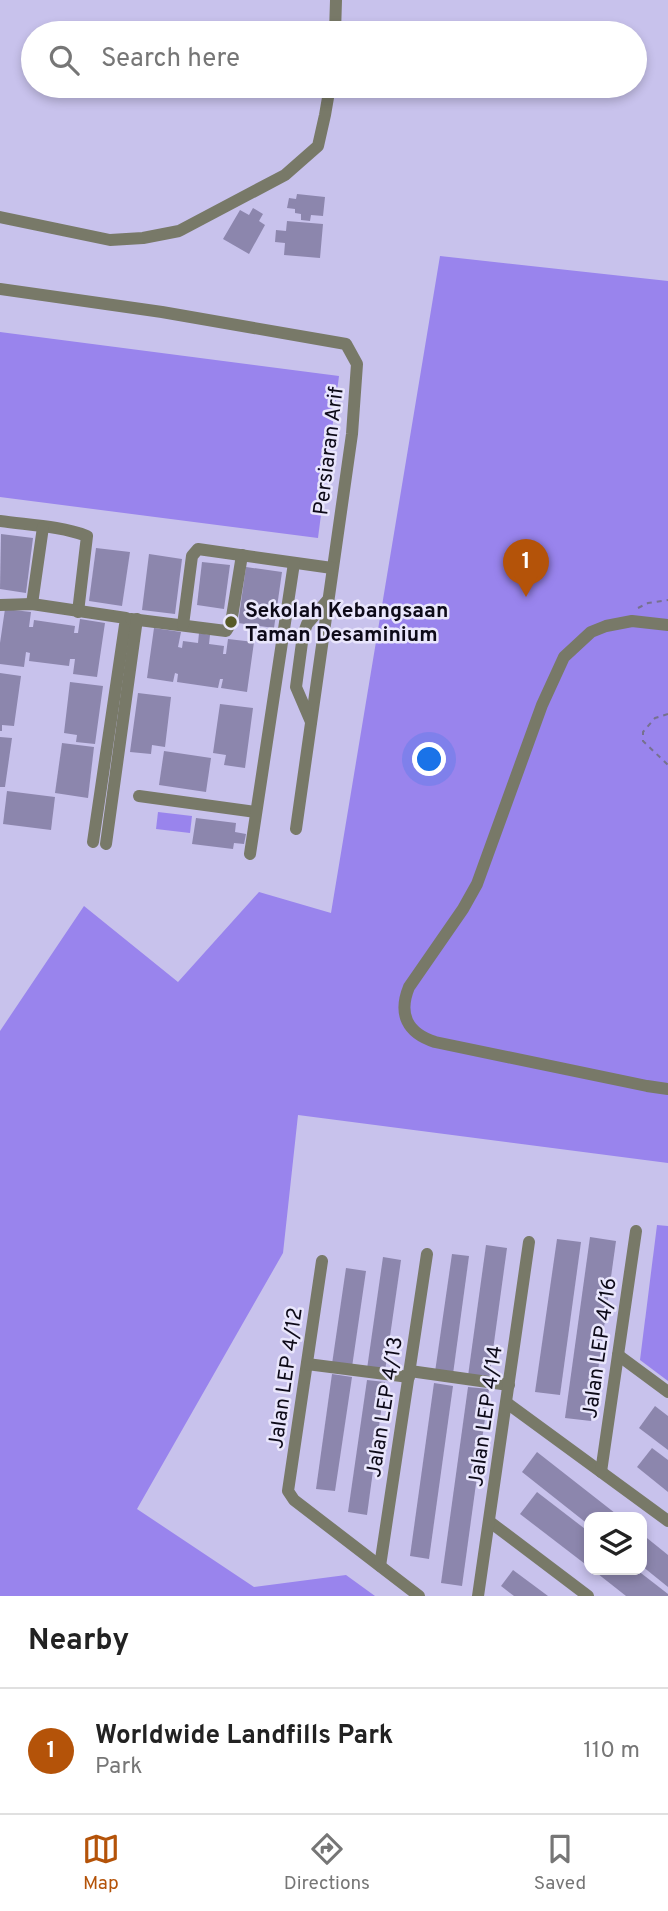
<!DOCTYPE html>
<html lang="en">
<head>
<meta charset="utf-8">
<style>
  :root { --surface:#fff; --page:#f6f6f6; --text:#222; --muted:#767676; --line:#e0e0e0; --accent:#b45309 }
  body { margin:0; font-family:Overpass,sans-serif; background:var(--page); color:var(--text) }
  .controls { position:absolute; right:21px; bottom:21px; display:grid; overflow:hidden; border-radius:14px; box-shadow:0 4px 10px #0003 }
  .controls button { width:63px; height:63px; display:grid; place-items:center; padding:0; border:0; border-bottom:2px solid var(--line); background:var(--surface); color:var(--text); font:35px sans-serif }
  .you { position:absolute; left:430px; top:760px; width:24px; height:24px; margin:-18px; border:5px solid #fff; border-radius:50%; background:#1a73e8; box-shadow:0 0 0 10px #1a73e833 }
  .badge { display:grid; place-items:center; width:46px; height:46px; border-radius:50%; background:var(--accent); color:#fff; font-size:23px; font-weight:700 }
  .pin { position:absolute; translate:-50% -58px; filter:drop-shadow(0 2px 4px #0008) }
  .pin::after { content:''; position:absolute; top:37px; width:24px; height:21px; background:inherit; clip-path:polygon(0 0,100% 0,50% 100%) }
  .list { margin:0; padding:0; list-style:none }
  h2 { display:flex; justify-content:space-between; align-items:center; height:91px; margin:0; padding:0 28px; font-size:30px }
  h2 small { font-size:23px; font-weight:400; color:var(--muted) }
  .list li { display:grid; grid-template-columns:46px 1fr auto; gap:21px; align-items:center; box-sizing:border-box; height:126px; padding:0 28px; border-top:2px solid var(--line) }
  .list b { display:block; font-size:26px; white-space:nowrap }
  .list p { margin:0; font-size:23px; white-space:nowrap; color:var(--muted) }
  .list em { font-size:23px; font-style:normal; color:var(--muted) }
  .icon { flex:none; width:38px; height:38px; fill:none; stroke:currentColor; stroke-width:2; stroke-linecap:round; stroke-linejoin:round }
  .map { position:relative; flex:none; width:668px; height:1596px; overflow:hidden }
  .search { position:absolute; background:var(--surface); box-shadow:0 4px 10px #0003; left:21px; right:21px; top:21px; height:77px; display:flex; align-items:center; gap:18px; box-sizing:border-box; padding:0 24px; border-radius:38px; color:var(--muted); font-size:26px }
  .sheet { height:217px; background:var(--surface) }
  nav { display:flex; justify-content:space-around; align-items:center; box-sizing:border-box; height:98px; border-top:2px solid var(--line); background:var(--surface); font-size:19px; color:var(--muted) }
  nav a { display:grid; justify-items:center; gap:4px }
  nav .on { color:var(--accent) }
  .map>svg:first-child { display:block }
  .green { fill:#9984ed }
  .building { fill:#8c86ad }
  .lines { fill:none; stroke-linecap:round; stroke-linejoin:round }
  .path { stroke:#76718f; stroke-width:2; stroke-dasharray:5 5; stroke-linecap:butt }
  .minor { stroke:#787968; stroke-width:12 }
  .poi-dot { fill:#585a28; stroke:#e9e6fc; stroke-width:2.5 }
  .labels { text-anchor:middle; stroke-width:5; stroke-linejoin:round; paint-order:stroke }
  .street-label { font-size:21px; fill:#0d0a18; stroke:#e9e6fc }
  .poi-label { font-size:21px; font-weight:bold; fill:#0d0a18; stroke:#e9e6fc; text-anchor:start }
</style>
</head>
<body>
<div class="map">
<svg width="668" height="1596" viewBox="0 0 668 1596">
  <rect width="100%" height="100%" fill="#c8c2ec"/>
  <g class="green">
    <polygon points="440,256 668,281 668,1163 298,1115 283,1253 137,1509 254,1587 346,1575 375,1596 0,1596 0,1031 84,906 178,982 259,892 331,913"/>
    <polygon points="0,332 339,376 318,538 0,497"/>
    <polygon points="158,812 192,816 190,833 156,829"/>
    <polygon points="657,1225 668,1226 668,1381 640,1360"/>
  </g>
  <g class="building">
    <polygon points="297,194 325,197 323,216 311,215 310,221 301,220 301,214 295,213 295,209 287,208 289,198 296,199"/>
    <polygon points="253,208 263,214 259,221 265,225 249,254 223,239 240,210 249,215"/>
    <polygon points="287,221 323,224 320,258 284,255 285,243 275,242 276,230 286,231"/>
    <polygon points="1,534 33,538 26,593 0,589"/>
    <polygon points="96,548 130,552 122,606 89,601"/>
    <polygon points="149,554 182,559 175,614 142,610"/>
    <polygon points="202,562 230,565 224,609 197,605"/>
    <polygon points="246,567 282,572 274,628 238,623"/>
    <polygon points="5,609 31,612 29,627 33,627 34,620 75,626 74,633 78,633 80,619 105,623 97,677 73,674 75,659 70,659 69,666 29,661 30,653 26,652 24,667 0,664 0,643"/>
    <polygon points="154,628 181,632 178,647 182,648 183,641 198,643 199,633 210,635 209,644 224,646 223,654 226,654 228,639 254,642 247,692 221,688 223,679 220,679 218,688 177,682 178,674 175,673 173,682 147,678"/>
    <polygon points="0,673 21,676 14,726 2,725 2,731 0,731"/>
    <polygon points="70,682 103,686 95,744 76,742 77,735 64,733"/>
    <polygon points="138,693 171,697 165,747 152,745 151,754 130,752"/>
    <polygon points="220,704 253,708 245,768 224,765 226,755 213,753"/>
    <polygon points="0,737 12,738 5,787 0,787"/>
    <polygon points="62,743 94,747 88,798 55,793"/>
    <polygon points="164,751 211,758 206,792 159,785"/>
    <polygon points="7,791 55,797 51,830 3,824"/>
    <polygon points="196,818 236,823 235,832 246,834 244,844 234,843 233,849 192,844"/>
    <polygon points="590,1237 616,1241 591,1421 565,1418"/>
    <polygon points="557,1239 581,1242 560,1395 535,1392"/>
    <polygon points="486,1245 507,1248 489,1379 468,1376"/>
    <polygon points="452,1254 469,1256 453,1374 435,1372"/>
    <polygon points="383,1257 401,1260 385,1371 367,1369"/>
    <polygon points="346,1268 366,1271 352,1367 332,1364"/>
    <polygon points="332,1374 352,1377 335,1491 316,1489"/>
    <polygon points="367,1380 385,1382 367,1515 348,1512"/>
    <polygon points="434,1383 453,1386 429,1559 410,1556"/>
    <polygon points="468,1387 489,1389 462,1586 441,1583"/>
    <polygon points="655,1406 668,1416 668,1450 639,1428"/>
    <polygon points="652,1448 668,1460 668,1492 637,1467"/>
    <polygon points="537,1452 620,1517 589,1517 589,1525 522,1472"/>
    <polygon points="537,1492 589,1532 589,1567 520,1514"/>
    <polygon points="642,1534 668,1555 668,1587 642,1566"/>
    <polygon points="513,1570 548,1596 514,1596 501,1586"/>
    <polygon points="593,1570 637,1570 668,1594 668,1596 626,1596"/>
  </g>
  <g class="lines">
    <g class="path">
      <polyline points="638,608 648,603 668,600"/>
      <polyline points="668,714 655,718 643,732 643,741 668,765"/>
    </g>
    <g class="minor">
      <polyline points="335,33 336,0"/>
      <polyline points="0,217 110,240 143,238 179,231 285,175 318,146 325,115 330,86"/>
      <polyline points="0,289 162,312 346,344 357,364 352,434 296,829"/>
      <path d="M0,521C28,525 61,526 87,536L78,612"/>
      <polyline points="32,604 43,527"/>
      <polyline points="0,605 32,604 126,618 93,842"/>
      <polyline points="131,619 226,631 231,623 242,555"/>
      <polyline points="183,625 192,556 198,549 332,568"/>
      <path d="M668,625L632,621L606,626L591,632L564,657L542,705L477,884L463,909L409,987C398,1014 407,1033 435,1042L647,1086L668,1089"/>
      <polyline points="311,722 296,687 303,635 307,624 327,601"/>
      <polyline points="139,796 256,812"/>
      <polyline points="106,844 137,619"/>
      <polyline points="250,854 294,563"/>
      <polyline points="322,1261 288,1491 294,1500 419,1596"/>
      <polyline points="618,1355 668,1392"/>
      <polyline points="307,1364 409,1377"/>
      <polyline points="410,1371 509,1385"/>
      <polyline points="507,1403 668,1521"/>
      <polyline points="601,1472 636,1231"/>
      <polyline points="490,1522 588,1596"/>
      <polyline points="380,1566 427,1254"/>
      <polyline points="478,1596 529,1242"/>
    </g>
  </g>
  <circle class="poi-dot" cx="231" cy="622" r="7"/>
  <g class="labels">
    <g class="street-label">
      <text transform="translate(328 451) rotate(-83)" y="7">Persiaran Arif</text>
      <text transform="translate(599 1348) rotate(-82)" y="7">Jalan LEP 4/16</text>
      <text transform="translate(285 1378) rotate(-82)" y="7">Jalan LEP 4/12</text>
      <text transform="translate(384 1407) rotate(-81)" y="7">Jalan LEP 4/13</text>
      <text transform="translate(485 1416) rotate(-82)" y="7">Jalan LEP 4/14</text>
    </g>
    <g class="poi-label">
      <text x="245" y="617">Sekolah Kebangsaan<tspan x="245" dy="24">Taman Desaminium</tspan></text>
    </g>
  </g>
</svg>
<div class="controls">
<button><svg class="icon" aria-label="layers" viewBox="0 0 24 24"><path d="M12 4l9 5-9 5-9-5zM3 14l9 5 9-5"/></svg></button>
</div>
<div class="you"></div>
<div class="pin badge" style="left:526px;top:597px">1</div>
<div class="search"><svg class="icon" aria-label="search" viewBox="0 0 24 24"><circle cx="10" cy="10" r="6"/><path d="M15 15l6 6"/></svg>Search here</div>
</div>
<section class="sheet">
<h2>Nearby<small></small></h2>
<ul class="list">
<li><span class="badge">1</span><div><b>Worldwide Landfills Park</b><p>Park</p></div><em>110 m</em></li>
</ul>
</section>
<nav>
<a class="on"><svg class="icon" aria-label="map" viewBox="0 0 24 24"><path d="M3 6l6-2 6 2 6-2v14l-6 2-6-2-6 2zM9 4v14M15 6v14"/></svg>Map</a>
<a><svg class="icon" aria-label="directions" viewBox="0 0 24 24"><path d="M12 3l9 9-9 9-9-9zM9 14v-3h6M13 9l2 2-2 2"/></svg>Directions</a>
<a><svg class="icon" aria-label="saved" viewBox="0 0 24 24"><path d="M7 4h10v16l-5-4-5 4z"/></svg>Saved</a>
</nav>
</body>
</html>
